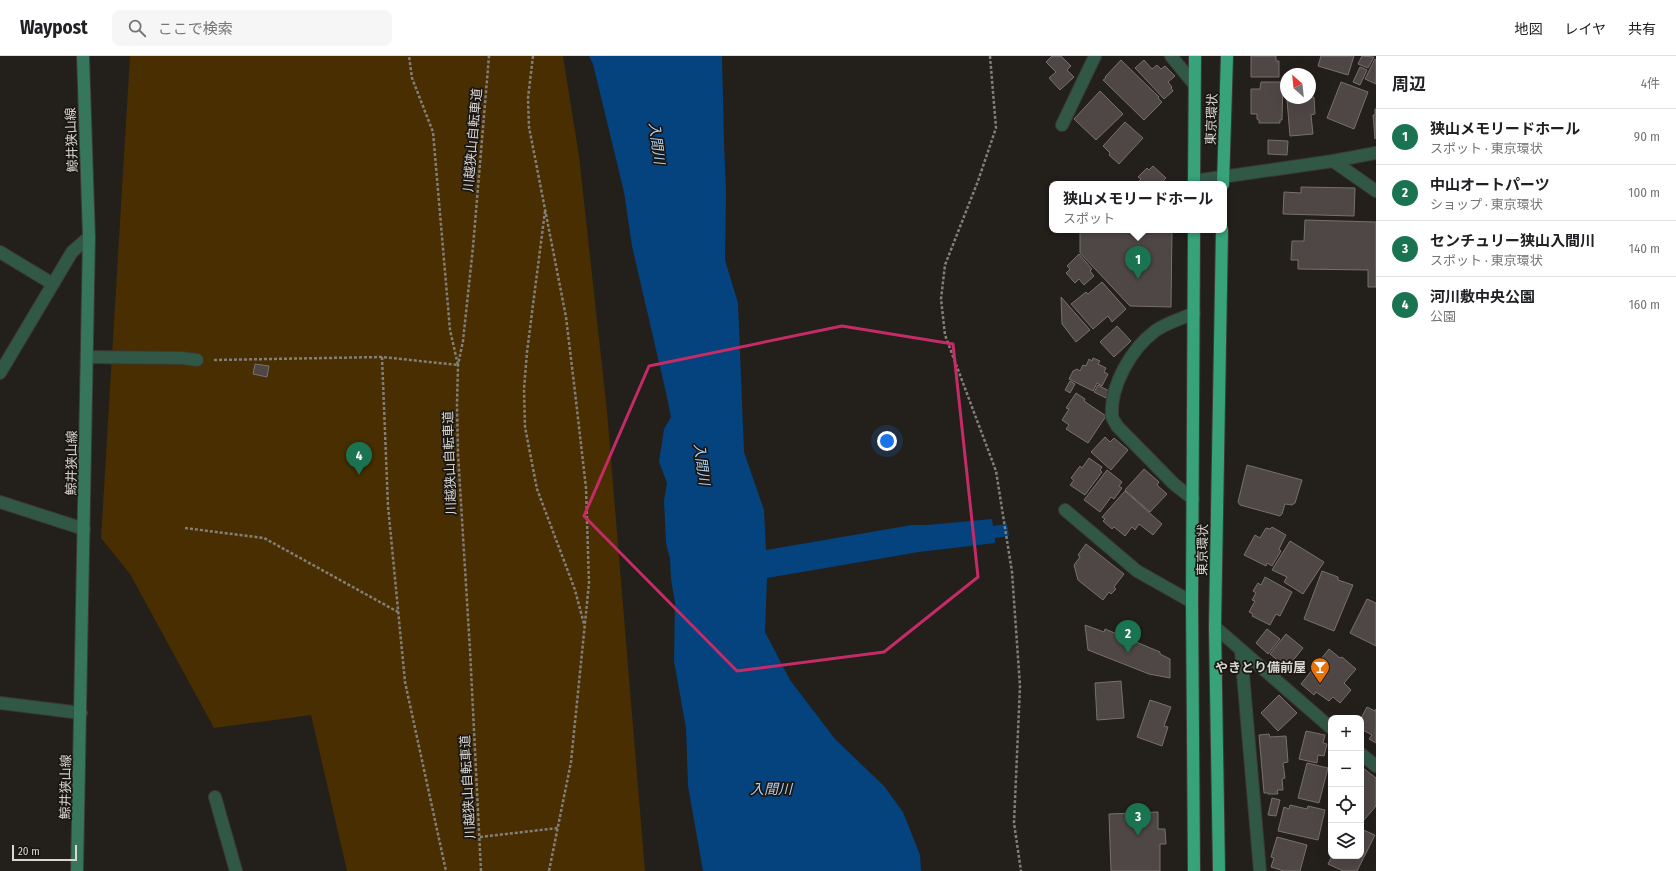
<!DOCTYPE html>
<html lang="ja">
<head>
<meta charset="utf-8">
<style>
  :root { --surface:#fff; --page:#f6f6f6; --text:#202124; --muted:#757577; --line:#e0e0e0; --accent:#1a7452 }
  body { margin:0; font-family:"Fira Sans Condensed","Noto Sans JP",sans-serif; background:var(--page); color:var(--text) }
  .controls { position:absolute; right:12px; bottom:12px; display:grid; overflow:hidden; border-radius:8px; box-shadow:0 4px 16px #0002 }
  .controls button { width:36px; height:36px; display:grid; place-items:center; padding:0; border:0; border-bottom:1px solid var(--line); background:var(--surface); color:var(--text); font:20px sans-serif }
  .compass { position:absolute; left:1280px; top:12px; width:36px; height:36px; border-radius:50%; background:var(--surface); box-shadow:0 4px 16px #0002; rotate:333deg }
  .scale { position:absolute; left:12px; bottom:10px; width:65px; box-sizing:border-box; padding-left:4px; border:2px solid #d9d6d3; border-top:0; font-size:11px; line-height:14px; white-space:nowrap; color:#d9d6d3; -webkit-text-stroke:3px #1a1612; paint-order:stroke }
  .you { position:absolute; left:887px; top:385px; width:14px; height:14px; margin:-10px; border:3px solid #fff; border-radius:50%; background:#1a73e8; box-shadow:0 0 0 6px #1a73e833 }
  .badge { display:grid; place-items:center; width:26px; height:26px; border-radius:50%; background:var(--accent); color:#fff; font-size:13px; font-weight:700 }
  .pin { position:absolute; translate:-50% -33px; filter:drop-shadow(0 1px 2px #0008) }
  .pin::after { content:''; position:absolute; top:21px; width:14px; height:12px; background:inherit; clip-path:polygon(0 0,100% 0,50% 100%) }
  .popup { position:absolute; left:1049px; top:125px; width:178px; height:52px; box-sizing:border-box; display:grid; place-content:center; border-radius:8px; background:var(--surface); filter:drop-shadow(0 1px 3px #0005); font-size:13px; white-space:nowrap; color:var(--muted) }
  .popup b { font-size:15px; color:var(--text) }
  .popup::after { content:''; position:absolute; left:50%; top:100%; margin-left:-8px; border:8px solid transparent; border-top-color:var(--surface) }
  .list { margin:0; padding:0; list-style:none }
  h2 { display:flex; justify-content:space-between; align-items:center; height:52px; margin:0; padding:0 16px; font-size:17px }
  h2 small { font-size:13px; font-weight:400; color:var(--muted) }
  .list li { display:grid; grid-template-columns:26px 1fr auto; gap:12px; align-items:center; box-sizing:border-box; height:56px; padding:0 16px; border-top:1px solid var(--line) }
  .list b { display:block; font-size:15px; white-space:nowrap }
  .list p { margin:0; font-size:13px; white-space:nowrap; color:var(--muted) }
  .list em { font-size:13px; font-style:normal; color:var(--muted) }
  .icon { flex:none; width:22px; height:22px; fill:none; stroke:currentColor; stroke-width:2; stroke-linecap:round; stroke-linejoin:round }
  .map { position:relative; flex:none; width:1376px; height:815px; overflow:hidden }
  header { display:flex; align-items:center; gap:24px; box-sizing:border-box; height:56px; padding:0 20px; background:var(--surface); border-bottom:1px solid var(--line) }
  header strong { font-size:19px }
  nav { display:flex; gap:22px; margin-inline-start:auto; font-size:14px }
  .search { width:280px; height:36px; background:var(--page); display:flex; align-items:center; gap:10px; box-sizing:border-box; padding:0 14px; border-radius:8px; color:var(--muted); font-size:15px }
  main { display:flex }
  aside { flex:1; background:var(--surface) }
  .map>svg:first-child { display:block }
  .green { fill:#482e00 }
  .water { fill:#04437e }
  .building { fill:#4f4746; stroke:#78706e }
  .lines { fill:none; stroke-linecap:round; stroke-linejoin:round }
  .lane-casing { stroke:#3c3935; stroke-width:14 }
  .street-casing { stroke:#3c3935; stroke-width:14 }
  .secondary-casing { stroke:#3c3935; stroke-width:14 }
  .highway-casing { stroke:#3c3935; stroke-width:14 }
  .path { stroke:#827f7b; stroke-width:2.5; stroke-dasharray:3 2; stroke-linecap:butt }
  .lane { stroke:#315747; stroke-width:12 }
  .street { stroke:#315747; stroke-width:12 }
  .secondary { stroke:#36765c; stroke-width:12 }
  .highway { stroke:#38a37b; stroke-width:12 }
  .marked { fill:none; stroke:#c42b67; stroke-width:3; stroke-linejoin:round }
  .labels { text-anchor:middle; stroke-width:3.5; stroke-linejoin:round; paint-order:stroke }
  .street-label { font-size:13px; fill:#d9d6d3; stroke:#1a1612 }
  .poi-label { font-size:13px; font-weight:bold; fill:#d9d6d3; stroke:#1a1612; text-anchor:end }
  .water-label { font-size:14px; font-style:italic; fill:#afcdef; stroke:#1a1612 }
</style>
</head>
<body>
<header>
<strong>Waypost</strong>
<div class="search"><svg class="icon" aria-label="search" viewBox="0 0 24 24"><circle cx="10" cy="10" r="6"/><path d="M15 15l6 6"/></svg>ここで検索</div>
<nav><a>地図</a><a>レイヤ</a><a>共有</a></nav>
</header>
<main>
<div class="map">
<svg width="1376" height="815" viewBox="0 0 1376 815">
  <rect width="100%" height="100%" fill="#231f1b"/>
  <polygon class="green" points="130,0 563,0 579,100 607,355 645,815 347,815 311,659 214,672 130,518 101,482"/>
  <polygon class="water" points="589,0 722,0 724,87 726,136 725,204 738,247 744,396 764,454 766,494 912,469 927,469 992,463 993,470 1007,468 1009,480 995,482 995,487 919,496 767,522 765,576 790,624 835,683 884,730 903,756 920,799 921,815 703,815 688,730 686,672 674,605 675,547 671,523 670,503 666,487 664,445 667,427 659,406 664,373 671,361 667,341 632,190 624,136 593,8"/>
  <g class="building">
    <polygon points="1052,0 1061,0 1071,10 1067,14 1074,21 1060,34 1049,22 1056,16 1046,6"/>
    <polygon points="1251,0 1276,0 1276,5 1279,5 1279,21 1251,21"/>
    <polygon points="1321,0 1354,0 1348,19 1318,10"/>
    <polygon points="1362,0 1374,1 1368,12 1358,8"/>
    <polygon points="1375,3 1376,4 1376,28 1365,23"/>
    <polygon points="1121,4 1159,41 1158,42 1162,46 1144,64 1103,24 1106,22 1105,21"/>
    <polygon points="1144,4 1152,13 1157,9 1161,13 1165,10 1175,20 1168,26 1172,31 1171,32 1173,35 1164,43 1135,12"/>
    <polygon points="1360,11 1367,14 1360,29 1353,26"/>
    <polygon points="1261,26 1283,26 1282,64 1280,64 1280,67 1259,67 1259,64 1257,63 1257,58 1251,58 1251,33 1260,33"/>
    <polygon points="1341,26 1368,36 1354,73 1327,62"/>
    <polygon points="1100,35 1123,58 1096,84 1074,63"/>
    <polygon points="1314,41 1315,58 1311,59 1313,78 1290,80 1287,44"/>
    <polygon points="1375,53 1376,53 1375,83 1373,59 1375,59"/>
    <polygon points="1125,66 1143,82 1119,108 1109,99 1110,97 1103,90"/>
    <polygon points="1268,84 1288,85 1287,99 1268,98"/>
    <polygon points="1153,110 1166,122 1160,128 1138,128 1137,127 1141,123 1138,121 1147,112 1149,114"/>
    <polygon points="1301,131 1355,132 1354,160 1283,158 1284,136 1301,137"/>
    <polygon points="1305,164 1376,166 1376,231 1368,231 1368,214 1298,213 1298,204 1291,204 1292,185 1304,185"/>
    <polygon points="1080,174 1172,174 1171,251 1130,250 1080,197"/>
    <polygon points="1079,198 1092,213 1090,215 1094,220 1084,229 1079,223 1075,227 1066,217 1070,213 1067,210"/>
    <polygon points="1102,226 1126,253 1112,266 1108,260 1093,273 1071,248 1086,236 1088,238"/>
    <polygon points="1061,241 1090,274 1076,286 1062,268"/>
    <polygon points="1117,270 1131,285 1114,301 1100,286"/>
    <polygon points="1093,302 1100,305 1098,308 1106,312 1104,316 1108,318 1102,330 1097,327 1093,335 1069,323 1073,315 1077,313 1080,315 1083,309 1086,310 1089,303 1092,305"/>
    <polygon points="255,308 269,310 267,321 253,318"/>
    <polygon points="1070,325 1075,328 1070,337 1065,334"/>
    <polygon points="1098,329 1109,335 1106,342 1094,336"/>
    <polygon points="1076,337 1085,343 1084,345 1106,360 1088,387 1066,373 1069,369 1062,364 1069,353 1066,352"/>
    <polygon points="1105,381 1110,386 1114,382 1128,394 1111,414 1091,396"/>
    <polygon points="1089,402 1102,411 1100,414 1102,416 1085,439 1070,429 1074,424 1071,422 1080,410 1082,412"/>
    <polygon points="1247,409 1302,424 1295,447 1292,449 1285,448 1282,458 1280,460 1240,449 1238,446"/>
    <polygon points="1144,413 1159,426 1157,429 1167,438 1150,456 1125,434"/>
    <polygon points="1107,414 1122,426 1119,430 1122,432 1114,443 1111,441 1100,456 1084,444"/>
    <polygon points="1125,435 1162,468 1153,479 1139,468 1135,474 1132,471 1125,480 1114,471 1112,473 1103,465 1105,463 1102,461"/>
    <polygon points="1272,471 1286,479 1279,493 1281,495 1272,510 1267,507 1266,510 1244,499 1255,479 1260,482 1266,472 1270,473"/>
    <polygon points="1290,485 1324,506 1303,538 1284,526 1287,521 1272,514"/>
    <polygon points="1086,488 1124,518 1114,531 1116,533 1111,538 1109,536 1103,544 1078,524 1074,509 1080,501 1078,499"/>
    <polygon points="1322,515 1338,521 1338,524 1353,529 1334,575 1304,563"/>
    <polygon points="1265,521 1292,536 1280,560 1276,558 1270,569 1252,560 1253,558 1249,556 1255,545 1252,544 1256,537 1253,535 1258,527 1261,529"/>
    <polygon points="1367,543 1376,547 1376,590 1350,577"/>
    <polygon points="1085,569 1104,576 1105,573 1160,596 1160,598 1170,603 1170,622 1149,618 1088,594"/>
    <polygon points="1267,573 1280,583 1268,598 1256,587"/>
    <polygon points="1286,578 1303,592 1287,612 1270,598"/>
    <polygon points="1329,593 1340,602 1342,601 1356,613 1344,627 1351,634 1340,647 1333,641 1329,645 1316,636 1314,639 1301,628"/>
    <polygon points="1121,625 1124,662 1097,664 1095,627"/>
    <polygon points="1279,639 1297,657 1278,675 1261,657"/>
    <polygon points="1150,644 1171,651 1164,670 1168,671 1162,690 1137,681"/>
    <polygon points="1367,651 1375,655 1376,653 1376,687 1369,683 1372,679 1361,673 1361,662"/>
    <polygon points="1306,675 1325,679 1323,687 1327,688 1324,700 1318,699 1317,707 1299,703"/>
    <polygon points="1269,678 1270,681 1286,680 1288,706 1283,707 1285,722 1282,723 1283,734 1277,734 1278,738 1268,738 1268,737 1264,737 1259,679"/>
    <polygon points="1307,707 1328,712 1319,747 1298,742"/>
    <polygon points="1363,712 1376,722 1376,750 1364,764 1361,762 1361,714"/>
    <polygon points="1272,742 1280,744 1276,760 1268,759"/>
    <polygon points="1290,749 1307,753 1308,750 1325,754 1318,784 1278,775 1284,751 1289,753"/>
    <polygon points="1158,756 1158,773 1165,773 1166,788 1160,788 1160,815 1111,815 1109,758"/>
    <polygon points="1361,773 1375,779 1357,815 1343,815 1328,808 1332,800 1361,800"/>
    <polygon points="1277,781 1307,789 1300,815 1284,815 1271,811 1274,802 1271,801"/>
  </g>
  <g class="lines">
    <defs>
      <polyline id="lane" points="87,301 182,302 197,304"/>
      <g id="street">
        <polyline points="1171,0 1194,28"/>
        <polyline points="1062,69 1095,0"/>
        <polyline points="1333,105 1376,135"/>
        <polyline points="1194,125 1333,105 1376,97"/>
        <polyline points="0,196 53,228"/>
        <polyline points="0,317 72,196 89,181"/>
        <path d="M1193,443L1174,428L1117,370C1116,367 1112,363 1112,360C1110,330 1131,293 1155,275C1166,267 1181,263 1194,257"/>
        <polyline points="0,446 84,473"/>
        <polyline points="1065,454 1137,515 1192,546"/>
        <polyline points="1215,571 1331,672"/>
        <polyline points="1241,595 1260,815"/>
        <polyline points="0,647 81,657"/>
        <polyline points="1361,698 1376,710"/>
        <polyline points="215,741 236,815"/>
      </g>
      <polyline id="secondary" points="77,815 89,181 83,0"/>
      <g id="highway">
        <polyline points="1194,128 1195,0"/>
        <polyline points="1223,128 1227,0"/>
        <polyline points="1194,815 1192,546 1194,174"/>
        <polyline points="1219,815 1215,571 1222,174"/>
      </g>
    </defs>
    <use href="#lane" class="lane-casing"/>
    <use href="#street" class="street-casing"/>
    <use href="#secondary" class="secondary-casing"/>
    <use href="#highway" class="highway-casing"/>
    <g class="path">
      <polyline points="533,0 528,42 529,71 566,261 575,336 586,432 589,527 571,706 549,815"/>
      <polyline points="990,0 996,72 978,125 945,209 941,243 945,279 996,415 1012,516 1020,630 1014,767 1021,815"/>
      <polyline points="545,155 527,296 524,333 525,371 537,433 575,534 584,568"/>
      <polyline points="382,301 388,450 405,626 446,815"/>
      <polyline points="214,304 382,301 458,309 450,274 433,76 412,22 409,0"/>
      <polyline points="185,472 264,482 398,556"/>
      <polyline points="480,781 558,772"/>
      <polyline points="481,815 470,594 458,398 457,349 458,309 463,285 473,191 489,0"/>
    </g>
    <use href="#lane" class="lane"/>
    <use href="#street" class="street"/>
    <use href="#secondary" class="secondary"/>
    <use href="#highway" class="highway"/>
  </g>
  <path class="marked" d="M842,270L953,288L978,521L884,596L737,615L584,460L649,310Z"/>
  <defs>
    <symbol id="bar-pin" viewBox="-11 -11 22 30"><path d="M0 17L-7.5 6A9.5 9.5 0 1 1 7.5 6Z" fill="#e8710a" stroke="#1a1612"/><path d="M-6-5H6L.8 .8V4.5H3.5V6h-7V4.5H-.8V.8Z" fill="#fff"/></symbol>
  </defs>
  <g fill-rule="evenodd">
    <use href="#bar-pin" x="1309" y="600" width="22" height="30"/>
  </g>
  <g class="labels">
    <g class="street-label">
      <text transform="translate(1211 63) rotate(-88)" y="5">東京環状</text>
      <text transform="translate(71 84) rotate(-92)" y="5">鯨井狭山線</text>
      <text transform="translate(472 84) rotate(-85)" y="5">川越狭山自転車道</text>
      <text transform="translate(71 407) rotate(-89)" y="5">鯨井狭山線</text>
      <text transform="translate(449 407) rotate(-92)" y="5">川越狭山自転車道</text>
      <text transform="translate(1202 494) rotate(-89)" y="5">東京環状</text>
      <text transform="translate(65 731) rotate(-89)" y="5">鯨井狭山線</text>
      <text transform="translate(467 731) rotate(-93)" y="5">川越狭山自転車道</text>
    </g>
    <g class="poi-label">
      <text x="1306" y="616">やきとり備前屋</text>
    </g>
    <g class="water-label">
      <text transform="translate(657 87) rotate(82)" y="5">入間川</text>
      <text transform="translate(702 408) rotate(82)" y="5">入間川</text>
      <text x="771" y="738">入間川</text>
    </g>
  </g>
</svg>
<div class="controls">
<button>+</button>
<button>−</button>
<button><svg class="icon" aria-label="locate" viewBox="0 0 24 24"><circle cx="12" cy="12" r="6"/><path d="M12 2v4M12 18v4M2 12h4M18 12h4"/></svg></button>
<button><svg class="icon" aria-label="layers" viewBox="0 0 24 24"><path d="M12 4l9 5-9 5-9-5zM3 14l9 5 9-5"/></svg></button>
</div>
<svg class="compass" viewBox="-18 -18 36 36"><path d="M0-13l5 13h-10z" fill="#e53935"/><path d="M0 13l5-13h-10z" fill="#757577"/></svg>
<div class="scale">20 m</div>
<div class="you"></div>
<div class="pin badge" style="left:1138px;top:223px">1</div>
<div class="popup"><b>狭山メモリードホール</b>スポット</div>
<div class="pin badge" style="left:1128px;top:597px">2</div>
<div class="pin badge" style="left:1138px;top:780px">3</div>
<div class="pin badge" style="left:359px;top:419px">4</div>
</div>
<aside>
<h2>周辺<small>4件</small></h2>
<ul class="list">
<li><span class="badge">1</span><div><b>狭山メモリードホール</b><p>スポット · 東京環状</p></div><em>90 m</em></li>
<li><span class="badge">2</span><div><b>中山オートパーツ</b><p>ショップ · 東京環状</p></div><em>100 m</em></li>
<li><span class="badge">3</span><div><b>センチュリー狭山入間川</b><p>スポット · 東京環状</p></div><em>140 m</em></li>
<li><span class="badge">4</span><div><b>河川敷中央公園</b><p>公園</p></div><em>160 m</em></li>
</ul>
</aside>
</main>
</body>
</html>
